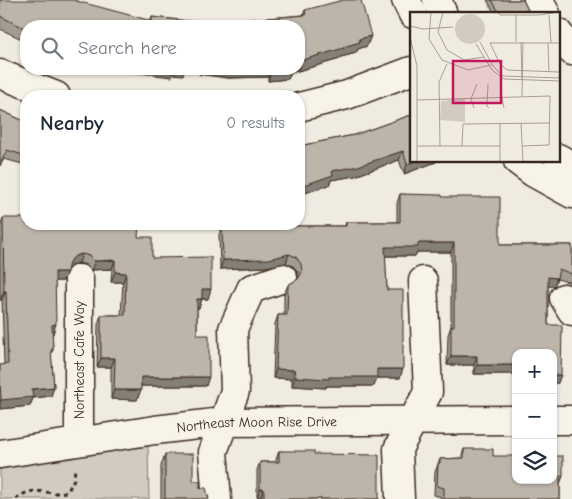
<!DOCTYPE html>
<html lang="en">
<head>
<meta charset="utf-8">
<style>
  :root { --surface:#fff; --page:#f2f2f3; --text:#1f2937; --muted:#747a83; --line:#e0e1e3 }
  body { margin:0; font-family:"Comic Neue",sans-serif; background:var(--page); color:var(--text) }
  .controls { position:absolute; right:15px; bottom:15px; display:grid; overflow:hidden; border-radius:10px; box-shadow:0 1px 4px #0004 }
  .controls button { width:45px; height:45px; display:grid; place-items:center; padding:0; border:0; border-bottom:1px solid var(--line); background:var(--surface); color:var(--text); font:25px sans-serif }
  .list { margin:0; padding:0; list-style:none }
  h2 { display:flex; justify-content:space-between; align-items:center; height:65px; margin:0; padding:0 20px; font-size:21px }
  h2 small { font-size:16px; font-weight:400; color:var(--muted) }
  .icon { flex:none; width:28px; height:28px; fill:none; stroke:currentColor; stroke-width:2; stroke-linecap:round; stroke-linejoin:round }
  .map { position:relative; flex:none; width:572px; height:499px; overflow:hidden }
  .search { position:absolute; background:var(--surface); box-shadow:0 1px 4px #0004; left:20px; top:20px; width:285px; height:55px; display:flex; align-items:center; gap:12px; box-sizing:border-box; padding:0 18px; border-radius:20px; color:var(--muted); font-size:19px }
  .panel { position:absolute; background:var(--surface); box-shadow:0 1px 4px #0004; left:20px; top:90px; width:285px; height:140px; border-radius:20px }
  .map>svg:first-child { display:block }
  .green { fill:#d1cbc0; stroke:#867a6f }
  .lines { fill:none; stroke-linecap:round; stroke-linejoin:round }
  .minor-casing { stroke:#3b2a1e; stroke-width:31 }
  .path { stroke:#3b2a1e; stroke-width:3; stroke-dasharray:4 4; stroke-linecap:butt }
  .minor { stroke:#f7f3e8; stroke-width:28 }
  .wall { fill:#a39c92; stroke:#3b2a1e }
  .shaded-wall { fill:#847f77; stroke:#3b2a1e }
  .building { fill:#bdb5aa; stroke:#3b2a1e }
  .labels { text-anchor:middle; stroke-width:4.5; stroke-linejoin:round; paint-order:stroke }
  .street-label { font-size:14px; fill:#3b2a1e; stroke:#f7f3e8 }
  .inset-road { fill:none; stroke:#a79e92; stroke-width:1 }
  .view { fill:#c2185b; fill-opacity:0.15; stroke:#c2185b; stroke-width:2.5 }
  .inset-edge { fill:none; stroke:#3b2a1e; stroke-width:2.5 }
</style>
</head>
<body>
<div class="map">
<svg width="572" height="499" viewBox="0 0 572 499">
  <rect width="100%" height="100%" fill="#efebe0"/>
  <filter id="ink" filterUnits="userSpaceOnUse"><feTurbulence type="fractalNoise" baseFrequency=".02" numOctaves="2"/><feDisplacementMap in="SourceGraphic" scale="10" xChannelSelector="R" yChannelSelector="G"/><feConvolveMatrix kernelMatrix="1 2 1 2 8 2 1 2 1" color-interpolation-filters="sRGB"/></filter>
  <g filter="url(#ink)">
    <polygon class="green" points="148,443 149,499 0,499 0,469 96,451"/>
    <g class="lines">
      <defs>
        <g id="minor">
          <polyline points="406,0 413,14"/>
          <polyline points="437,0 443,14"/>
          <polyline points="538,0 546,14"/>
          <polyline points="558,33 572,51"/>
          <polyline points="0,74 56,96"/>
          <polyline points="299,107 347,95 411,71"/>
          <polyline points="558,158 572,166"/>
          <polyline points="518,161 534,173 572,194"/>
          <polyline points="79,279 79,441"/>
          <polyline points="564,298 572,311"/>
          <polyline points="553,420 572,420"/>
          <path id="s1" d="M0,454L155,430L223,422L516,420"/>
          <polyline points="217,499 213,452 235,391 233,329 251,289 283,278"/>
          <polyline points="400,499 398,449 428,392 423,281"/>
        </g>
      </defs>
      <use href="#minor" class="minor-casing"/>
      <path class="path" d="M16,499C35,483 49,498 68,491L74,479L75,468"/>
      <use href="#minor" class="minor"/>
    </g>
    <g class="wall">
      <polygon points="0,0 151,21 152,17 233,26 26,26 26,41 0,29"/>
      <polygon points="487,0 523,0 530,14 495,14"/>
      <polygon points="305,10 367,46 358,49 356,53 341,57 340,59 291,73 288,79 268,81 268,77 228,78 199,74 199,69 299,69 299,26 241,26 243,20 303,15"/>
      <polygon points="0,110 26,122 26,165 4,159 0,166"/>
      <polygon points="411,115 411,161 437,161 436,162 404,174 399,160 355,176 331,180 329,185 299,195 299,146 354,135"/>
      <polygon points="400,194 442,197 500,245 572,245 572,283 557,279 554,286 548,286 548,325 558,383 553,383 516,353 516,374 474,374 474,365 447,365 448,335 451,326 451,252 417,252 415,256 385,256 387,290 400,378 377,378 374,386 326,386 326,388 292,386 292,379 273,378 275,324 278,315 284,315 284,294 288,285 298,279 298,272 293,266 286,263 266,267 220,269 219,235 222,226 345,226 346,222 397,222 397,203"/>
      <polygon points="3,218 138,237 152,258 208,299 202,299 199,308 197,308 197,335 206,386 141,386 137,400 111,399 111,367 97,367 98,324 101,315 121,315 123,282 111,282 112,269 91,270 86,265 79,263 72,265 67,269 63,281 55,281 53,334 52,334 53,350 51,354 54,387 51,396 33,398 30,406 0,409 0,365 4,365 2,300 0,300 0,228"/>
      <polygon points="464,449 493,456 563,476 560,484 560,499 441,499 441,497 434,495 435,472 440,459 461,458"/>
      <polygon points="279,451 314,454 379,499 261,499 261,497 257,497 257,470 260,462 276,462 276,460"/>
      <polygon points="165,454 193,481 209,499 161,499 161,466"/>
    </g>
    <g class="shaded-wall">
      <polygon points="371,36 367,46 358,49 356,53 341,57 340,59 291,73 288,79 268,81 272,70 299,69 299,61 343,47 359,39"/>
      <polygon points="115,69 185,69 183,75 172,74 172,77 115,70"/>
      <polygon points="201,69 271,69 268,77 228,78 199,74"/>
      <polygon points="403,151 399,160 355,176 331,180 329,185 299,195 299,187 332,171"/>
      <polygon points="416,161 437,161 436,162 404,174 407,164"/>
      <polygon points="418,243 454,243 451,252 417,252 415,256 382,256 385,247"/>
      <polygon points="82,254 79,263 72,265 66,271 69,262 75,256"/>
      <polygon points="289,254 286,263 266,267 220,269 223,260"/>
      <polygon points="115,260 112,269 91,270 95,261"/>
      <polygon points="55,272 67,272 63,281 52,281"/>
      <polygon points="115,272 126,273 123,282 111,282"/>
      <polygon points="548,277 557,278 554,286 545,286"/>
      <polygon points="202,289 211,289 208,299 199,299"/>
      <polygon points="4,291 6,291 2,300 0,300"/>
      <polygon points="197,299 202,299 199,308 193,308"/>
      <polygon points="56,324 53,334 49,334 52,325"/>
      <polygon points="451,356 477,356 474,365 447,365"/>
      <polygon points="101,358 115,358 111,367 97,367"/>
      <polygon points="477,365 516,365 516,374 474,374"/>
      <polygon points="276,369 295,370 292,379 273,378"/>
      <polygon points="377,369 403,369 400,378 377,378 374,386 326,386 326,388 292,386 295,377 329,377"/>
      <polygon points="553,375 561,375 558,383 553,383"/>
      <polygon points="141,377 209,377 206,386 138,386"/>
      <polygon points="54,387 51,396 33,398 30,406 0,409 0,404 1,400 32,389"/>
      <polygon points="114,390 141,390 137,400 111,399"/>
      <polygon points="260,489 264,489 261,497 257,497"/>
    </g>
    <g class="building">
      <polygon points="0,0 73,0 152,21 152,17 233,26 26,26 26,29 0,16"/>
      <polygon points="343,0 361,0 371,36 359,39 360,42 343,47 344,48 299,61 299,26 243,26 243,20 306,15 305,10"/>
      <polygon points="492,0 523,0 530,14 500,14"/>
      <polygon points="272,69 292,69 272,70"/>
      <polygon points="0,110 26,122 26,156 7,150 1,162 0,162"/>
      <polygon points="411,115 411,161 416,161 407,164 403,151 358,166 332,171 333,175 299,187 299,146 354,135"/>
      <polygon points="400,194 442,195 442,197 500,197 500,245 572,245 572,274 559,269 557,278 548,277 548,325 562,325 561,375 553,375 553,353 516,353 516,365 477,365 477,356 451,356 451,326 454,326 454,243 418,243 418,247 385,247 387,290 403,290 403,369 377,369 377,377 329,377 329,379 295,377 295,370 276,369 278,315 287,315 288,285 298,279 302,272 301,264 296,257 289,254 269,259 223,260 222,226 346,226 346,222 400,222"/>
      <polygon points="3,218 26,218 26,224 139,224 138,237 152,237 152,258 211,257 211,289 202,289 202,299 197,299 197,335 209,335 209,377 141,377 141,390 114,390 115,358 101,358 101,315 125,315 126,273 115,272 115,260 95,261 90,256 82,254 75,256 69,262 67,272 55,272 56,324 52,325 53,350 51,350 54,387 32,389 33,397 1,400 0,381 0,365 8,364 6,291 4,291"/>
      <polygon points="464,449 493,449 493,456 516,456 516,480 553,480 553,456 563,456 563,476 560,476 560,499 444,499 444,488 437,486 438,463 440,463 440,459 464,458"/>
      <polygon points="279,451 314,451 314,454 379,455 379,499 264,499 264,489 260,489 260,462 279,462"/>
      <polygon points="165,454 193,454 193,481 200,481 200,488 206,488 209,499 165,499"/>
    </g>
  </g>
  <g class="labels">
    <g class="street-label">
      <text transform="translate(79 360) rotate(-90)" y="5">Northeast Cafe Way</text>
      <text dy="5" stroke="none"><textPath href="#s1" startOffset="259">Northeast Moon Rise Drive</textPath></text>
    </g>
  </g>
  <g transform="translate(410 12)">
    <rect width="150" height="150" fill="#efebe0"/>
    <path d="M45 17a15 15 0 1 1 30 0a15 15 0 1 1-30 0ZM55,86V110L30,108L31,89Z" fill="#d1cbc0"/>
    <path class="inset-road" d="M21,0L19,27L32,48L58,58L81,53M33,0L28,20L37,38L54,48L74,45M87,0L90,3H129L149,0M106,3V30M139,3L141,31M0,14L13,17L43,15M0,25L7,54V150M70,30L83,54L93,64L150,66M111,30L112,68M138,31L139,60M66,32L82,58L94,67L150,69M149,60L97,58L90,52L80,31H150M78,72L77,94L79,96M90,74L94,96M112,84L113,30M7,88L140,84L139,133L112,134M64,96L61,87L67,72M111,111L113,150M7,134H90M30,134L29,70L37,52M52,134L53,112L140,111M90,150V112"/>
    <path class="view" d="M43,49H91V91H43Z"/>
    <rect width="150" height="150" class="inset-edge"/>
  </g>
</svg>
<div class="controls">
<button>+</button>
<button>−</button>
<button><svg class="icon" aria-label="layers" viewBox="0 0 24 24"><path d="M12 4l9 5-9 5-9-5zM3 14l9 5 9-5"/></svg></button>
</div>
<div class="search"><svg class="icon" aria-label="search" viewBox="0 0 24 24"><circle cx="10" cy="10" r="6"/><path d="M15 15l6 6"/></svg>Search here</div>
<section class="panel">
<h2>Nearby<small>0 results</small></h2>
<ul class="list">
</ul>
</section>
</div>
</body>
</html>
